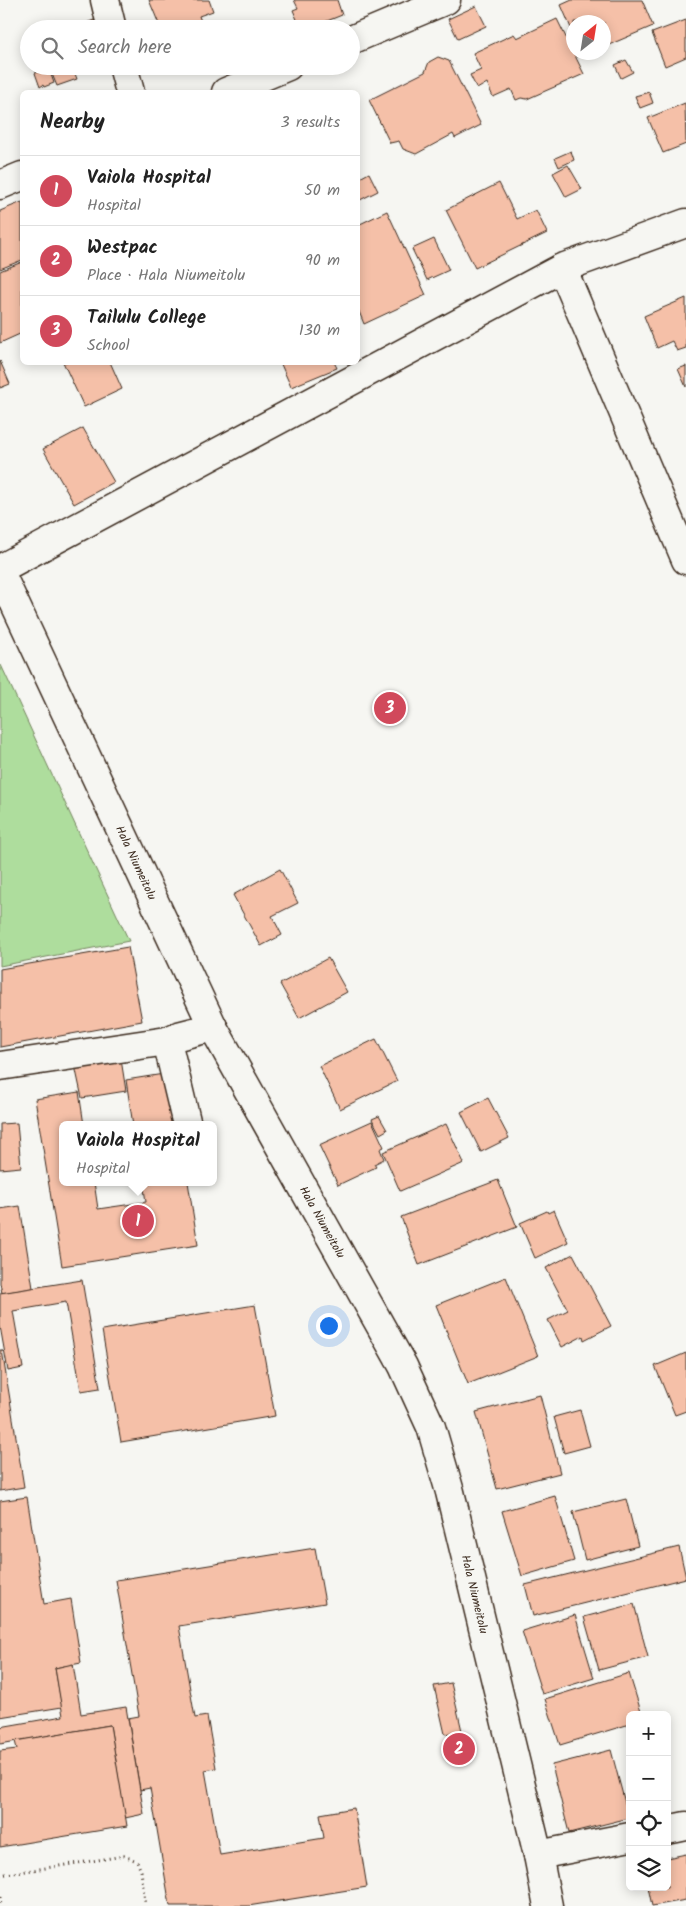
<!DOCTYPE html>
<html lang="en">
<head>
<meta charset="utf-8">
<style>
  :root { --surface:#fff; --page:#f6f6f6; --text:#222; --muted:#767676; --line:#e0e0e0; --accent:#d1495b }
  body { margin:0; font-family:Kalam,sans-serif; background:var(--page); color:var(--text) }
  .controls { position:absolute; right:15px; bottom:15px; display:grid; overflow:hidden; border-radius:8px; box-shadow:0 2px 12px #0003 }
  .controls button { width:45px; height:45px; display:grid; place-items:center; padding:0; border:0; border-bottom:1px solid var(--line); background:var(--surface); color:var(--text); font:25px sans-serif }
  .compass { position:absolute; left:566px; top:15px; width:45px; height:45px; border-radius:50%; background:var(--surface); box-shadow:0 2px 12px #0003; rotate:30deg }
  .you { position:absolute; left:328px; top:1325px; width:18px; height:18px; margin:-12px; border:4px solid #fff; border-radius:50%; background:#1a73e8; box-shadow:0 0 0 8px #1a73e833 }
  .badge { display:grid; place-items:center; width:32px; height:32px; border-radius:50%; background:var(--accent); color:#fff; font-size:16px; font-weight:700 }
  .pin { position:absolute; translate:-50% -50%; border:2px solid #fff; box-shadow:0 1px 5px #0006 }
  .popup { position:absolute; left:59px; top:1121px; width:158px; height:65px; box-sizing:border-box; display:grid; place-content:center; border-radius:8px; background:var(--surface); filter:drop-shadow(0 1px 4px #0005); font-size:16px; white-space:nowrap; color:var(--muted) }
  .popup b { font-size:19px; color:var(--text) }
  .popup::after { content:''; position:absolute; left:50%; top:100%; margin-left:-10px; border:10px solid transparent; border-top-color:var(--surface) }
  .list { margin:0; padding:0; list-style:none }
  h2 { display:flex; justify-content:space-between; align-items:center; height:65px; margin:0; padding:0 20px; font-size:21px }
  h2 small { font-size:16px; font-weight:400; color:var(--muted) }
  .list li { display:grid; grid-template-columns:32px 1fr auto; gap:15px; align-items:center; box-sizing:border-box; height:70px; padding:0 20px; border-top:1px solid var(--line) }
  .list b { display:block; font-size:19px; white-space:nowrap }
  .list p { margin:0; font-size:16px; white-space:nowrap; color:var(--muted) }
  .list em { font-size:16px; font-style:normal; color:var(--muted) }
  .icon { flex:none; width:28px; height:28px; fill:none; stroke:currentColor; stroke-width:2; stroke-linecap:round; stroke-linejoin:round }
  .map { position:relative; flex:none; width:686px; height:1906px; overflow:hidden }
  .search { position:absolute; background:var(--surface); box-shadow:0 2px 12px #0003; left:20px; top:20px; width:340px; height:55px; display:flex; align-items:center; gap:12px; box-sizing:border-box; padding:0 18px; border-radius:28px; color:var(--muted); font-size:19px }
  .panel { position:absolute; background:var(--surface); box-shadow:0 2px 12px #0003; left:20px; top:90px; width:340px; height:275px; border-radius:8px }
  .map>svg:first-child { display:block }
  .green { fill:#aedd9d; stroke:#74845e }
  .building { fill:#f5c0a8; stroke:#3b2a1e }
  .lines { fill:none; stroke-linecap:round; stroke-linejoin:round }
  .minor-casing { stroke:#3b2a1e; stroke-width:31 }
  .path { stroke:#3b2a1e; stroke-width:3; stroke-dasharray:1 4; stroke-linecap:butt }
  .minor { stroke:#f6f6f2; stroke-width:28 }
  .labels { text-anchor:middle; stroke-width:4; stroke-linejoin:round; paint-order:stroke }
  .street-label { font-size:12px; fill:#3b2a1e; stroke:#f6f6f2 }
</style>
</head>
<body>
<div class="map">
<svg width="686" height="1906" viewBox="0 0 686 1906">
  <rect width="100%" height="100%" fill="#f6f6f2"/>
  <filter id="ink" filterUnits="userSpaceOnUse"><feTurbulence type="fractalNoise" baseFrequency=".02" numOctaves="2"/><feDisplacementMap in="SourceGraphic" scale="10" xChannelSelector="R" yChannelSelector="G"/><feConvolveMatrix kernelMatrix="1 2 1 2 8 2 1 2 1" color-interpolation-filters="sRGB"/></filter>
  <g filter="url(#ink)">
    <polygon class="green" points="0,665 1,665 129,941 0,966"/>
    <g class="building">
      <polygon points="149,0 209,0 213,11 199,16 204,29 161,29"/>
      <polygon points="294,0 337,0 342,15 307,29 301,29 293,10 298,8"/>
      <polygon points="572,0 642,0 653,26 604,47 604,22 574,22 574,35 561,5"/>
      <polygon points="476,6 486,26 458,39 448,19"/>
      <polygon points="557,19 584,74 527,99 521,98 516,100 511,89 493,97 487,83 477,89 470,75 481,70 473,53 514,34 517,38"/>
      <polygon points="94,20 97,29 70,29"/>
      <polygon points="686,20 686,57 665,66 652,33"/>
      <polygon points="438,57 449,61 481,125 455,138 453,134 416,154 403,149 399,141 390,143 369,100 425,72 429,62"/>
      <polygon points="626,60 633,72 621,78 615,65"/>
      <polygon points="72,66 77,79 57,86 49,67"/>
      <polygon points="49,69 54,83 44,87 43,85 40,87 35,73"/>
      <polygon points="649,92 653,103 640,108 635,96"/>
      <polygon points="685,103 686,144 663,153 648,118"/>
      <polygon points="571,151 574,160 559,167 555,158"/>
      <polygon points="568,165 582,189 566,197 553,173"/>
      <polygon points="369,173 378,191 358,201 358,179"/>
      <polygon points="499,183 517,219 536,210 547,233 475,268 446,210"/>
      <polygon points="22,202 22,260 0,269 0,211"/>
      <polygon points="387,211 426,295 364,324 358,309 358,225"/>
      <polygon points="434,239 449,270 427,280 412,249"/>
      <polygon points="22,262 22,333 0,343 0,271"/>
      <polygon points="686,298 686,348 677,351 672,341 657,348 644,316"/>
      <polygon points="0,361 10,384 0,388"/>
      <polygon points="63,362 110,362 122,389 84,407"/>
      <polygon points="280,362 334,362 337,368 291,387"/>
      <polygon points="686,366 686,387 678,369"/>
      <polygon points="83,428 114,482 74,504 43,449"/>
      <polygon points="280,869 298,903 272,916 282,935 261,946 233,895"/>
      <polygon points="128,947 142,1021 0,1047 0,969"/>
      <polygon points="328,958 347,992 299,1018 280,984"/>
      <polygon points="376,1039 397,1081 340,1109 319,1066"/>
      <polygon points="120,1053 126,1091 82,1098 74,1061"/>
      <polygon points="170,1073 179,1125 133,1125 126,1080"/>
      <polygon points="79,1092 84,1125 63,1125 63,1182 94,1182 98,1209 146,1202 143,1182 188,1182 198,1245 62,1266 35,1099"/>
      <polygon points="488,1098 509,1138 481,1152 461,1112"/>
      <polygon points="379,1116 387,1130 380,1134 372,1119"/>
      <polygon points="372,1121 384,1147 380,1149 384,1159 374,1164 376,1167 338,1185 319,1145"/>
      <polygon points="17,1123 21,1167 0,1169 0,1124"/>
      <polygon points="446,1124 464,1163 400,1191 383,1152"/>
      <polygon points="498,1180 517,1227 419,1265 401,1217"/>
      <polygon points="20,1206 33,1288 2,1293 0,1283 0,1209"/>
      <polygon points="554,1210 568,1242 535,1258 520,1223 547,1211 548,1213"/>
      <polygon points="573,1254 611,1326 584,1340 583,1336 562,1347 548,1320 568,1310 546,1268"/>
      <polygon points="506,1277 538,1356 468,1384 436,1305"/>
      <polygon points="82,1280 100,1388 81,1391 66,1302 13,1311 23,1368 8,1371 0,1326 0,1293"/>
      <polygon points="255,1305 275,1416 121,1442 102,1330"/>
      <polygon points="0,1350 2,1350 24,1487 0,1491"/>
      <polygon points="686,1353 686,1411 675,1415 655,1366"/>
      <polygon points="540,1395 560,1473 497,1489 476,1412"/>
      <polygon points="580,1410 590,1446 564,1453 554,1417"/>
      <polygon points="555,1496 574,1561 522,1576 502,1511"/>
      <polygon points="27,1497 44,1604 71,1599 81,1663 55,1668 62,1707 0,1717 0,1501"/>
      <polygon points="626,1499 638,1546 585,1560 573,1512"/>
      <polygon points="679,1547 686,1578 533,1616 525,1585"/>
      <polygon points="315,1548 325,1603 179,1626 195,1718 207,1716 216,1768 205,1770 220,1855 324,1838 320,1814 354,1808 367,1887 248,1906 170,1906 150,1788 140,1790 128,1718 139,1716 116,1580"/>
      <polygon points="634,1604 648,1657 599,1670 584,1617"/>
      <polygon points="575,1615 594,1678 542,1694 522,1631"/>
      <polygon points="73,1664 81,1714 126,1707 144,1814 125,1818 110,1725 0,1744 0,1727 63,1716 55,1668"/>
      <polygon points="629,1673 642,1715 630,1715 630,1724 560,1745 545,1699"/>
      <polygon points="451,1683 462,1731 445,1734 434,1686"/>
      <polygon points="110,1725 127,1826 0,1847 0,1751 17,1749 15,1741"/>
      <polygon points="463,1737 468,1758 455,1762 450,1741"/>
      <polygon points="611,1750 629,1818 569,1833 552,1765"/>
      <polygon points="686,1854 686,1900 652,1906 648,1887 667,1887 667,1858"/>
    </g>
    <g class="lines">
      <defs>
        <g id="minor">
          <polyline points="105,0 112,29"/>
          <polyline points="351,40 446,0"/>
          <polyline points="123,66 130,92"/>
          <polyline points="226,92 288,66"/>
          <polyline points="0,185 22,176"/>
          <polyline points="562,268 686,560"/>
          <polyline points="0,569 562,268 686,223"/>
          <path id="s1" d="M0,572L213,1027L403,1366L431,1427L450,1492L538,1855L548,1906"/>
          <polyline points="167,1041 187,1125"/>
          <polyline points="0,1066 167,1041 178,1036 213,1027"/>
          <polyline points="667,1830 686,1826"/>
          <polyline points="538,1855 630,1837"/>
        </g>
      </defs>
      <use href="#minor" class="minor-casing"/>
      <g class="path">
        <polyline points="0,1875 124,1856 137,1861 141,1871 145,1902"/>
        <polyline points="0,1897 1,1906"/>
      </g>
      <use href="#minor" class="minor"/>
    </g>
  </g>
  <g class="labels">
    <g class="street-label">
      <text dy="4" stroke="none"><textPath href="#s1" startOffset="321">Hala Niumeitolu</textPath></text>
      <text dy="4" stroke="none"><textPath href="#s1" startOffset="726">Hala Niumeitolu</textPath></text>
      <text dy="4" stroke="none"><textPath href="#s1" startOffset="1131">Hala Niumeitolu</textPath></text>
    </g>
  </g>
</svg>
<div class="controls">
<button>+</button>
<button>−</button>
<button><svg class="icon" aria-label="locate" viewBox="0 0 24 24"><circle cx="12" cy="12" r="6"/><path d="M12 2v4M12 18v4M2 12h4M18 12h4"/></svg></button>
<button><svg class="icon" aria-label="layers" viewBox="0 0 24 24"><path d="M12 4l9 5-9 5-9-5zM3 14l9 5 9-5"/></svg></button>
</div>
<svg class="compass" viewBox="-18 -18 36 36"><path d="M0-13l5 13h-10z" fill="#e53935"/><path d="M0 13l5-13h-10z" fill="#767676"/></svg>
<div class="you"></div>
<div class="pin badge" style="left:138px;top:1221px">1</div>
<div class="popup"><b>Vaiola Hospital</b>Hospital</div>
<div class="pin badge" style="left:459px;top:1749px">2</div>
<div class="pin badge" style="left:390px;top:708px">3</div>
<div class="search"><svg class="icon" aria-label="search" viewBox="0 0 24 24"><circle cx="10" cy="10" r="6"/><path d="M15 15l6 6"/></svg>Search here</div>
<section class="panel">
<h2>Nearby<small>3 results</small></h2>
<ul class="list">
<li><span class="badge">1</span><div><b>Vaiola Hospital</b><p>Hospital</p></div><em>50 m</em></li>
<li><span class="badge">2</span><div><b>Westpac</b><p>Place · Hala Niumeitolu</p></div><em>90 m</em></li>
<li><span class="badge">3</span><div><b>Tailulu College</b><p>School</p></div><em>130 m</em></li>
</ul>
</section>
</div>
</body>
</html>
